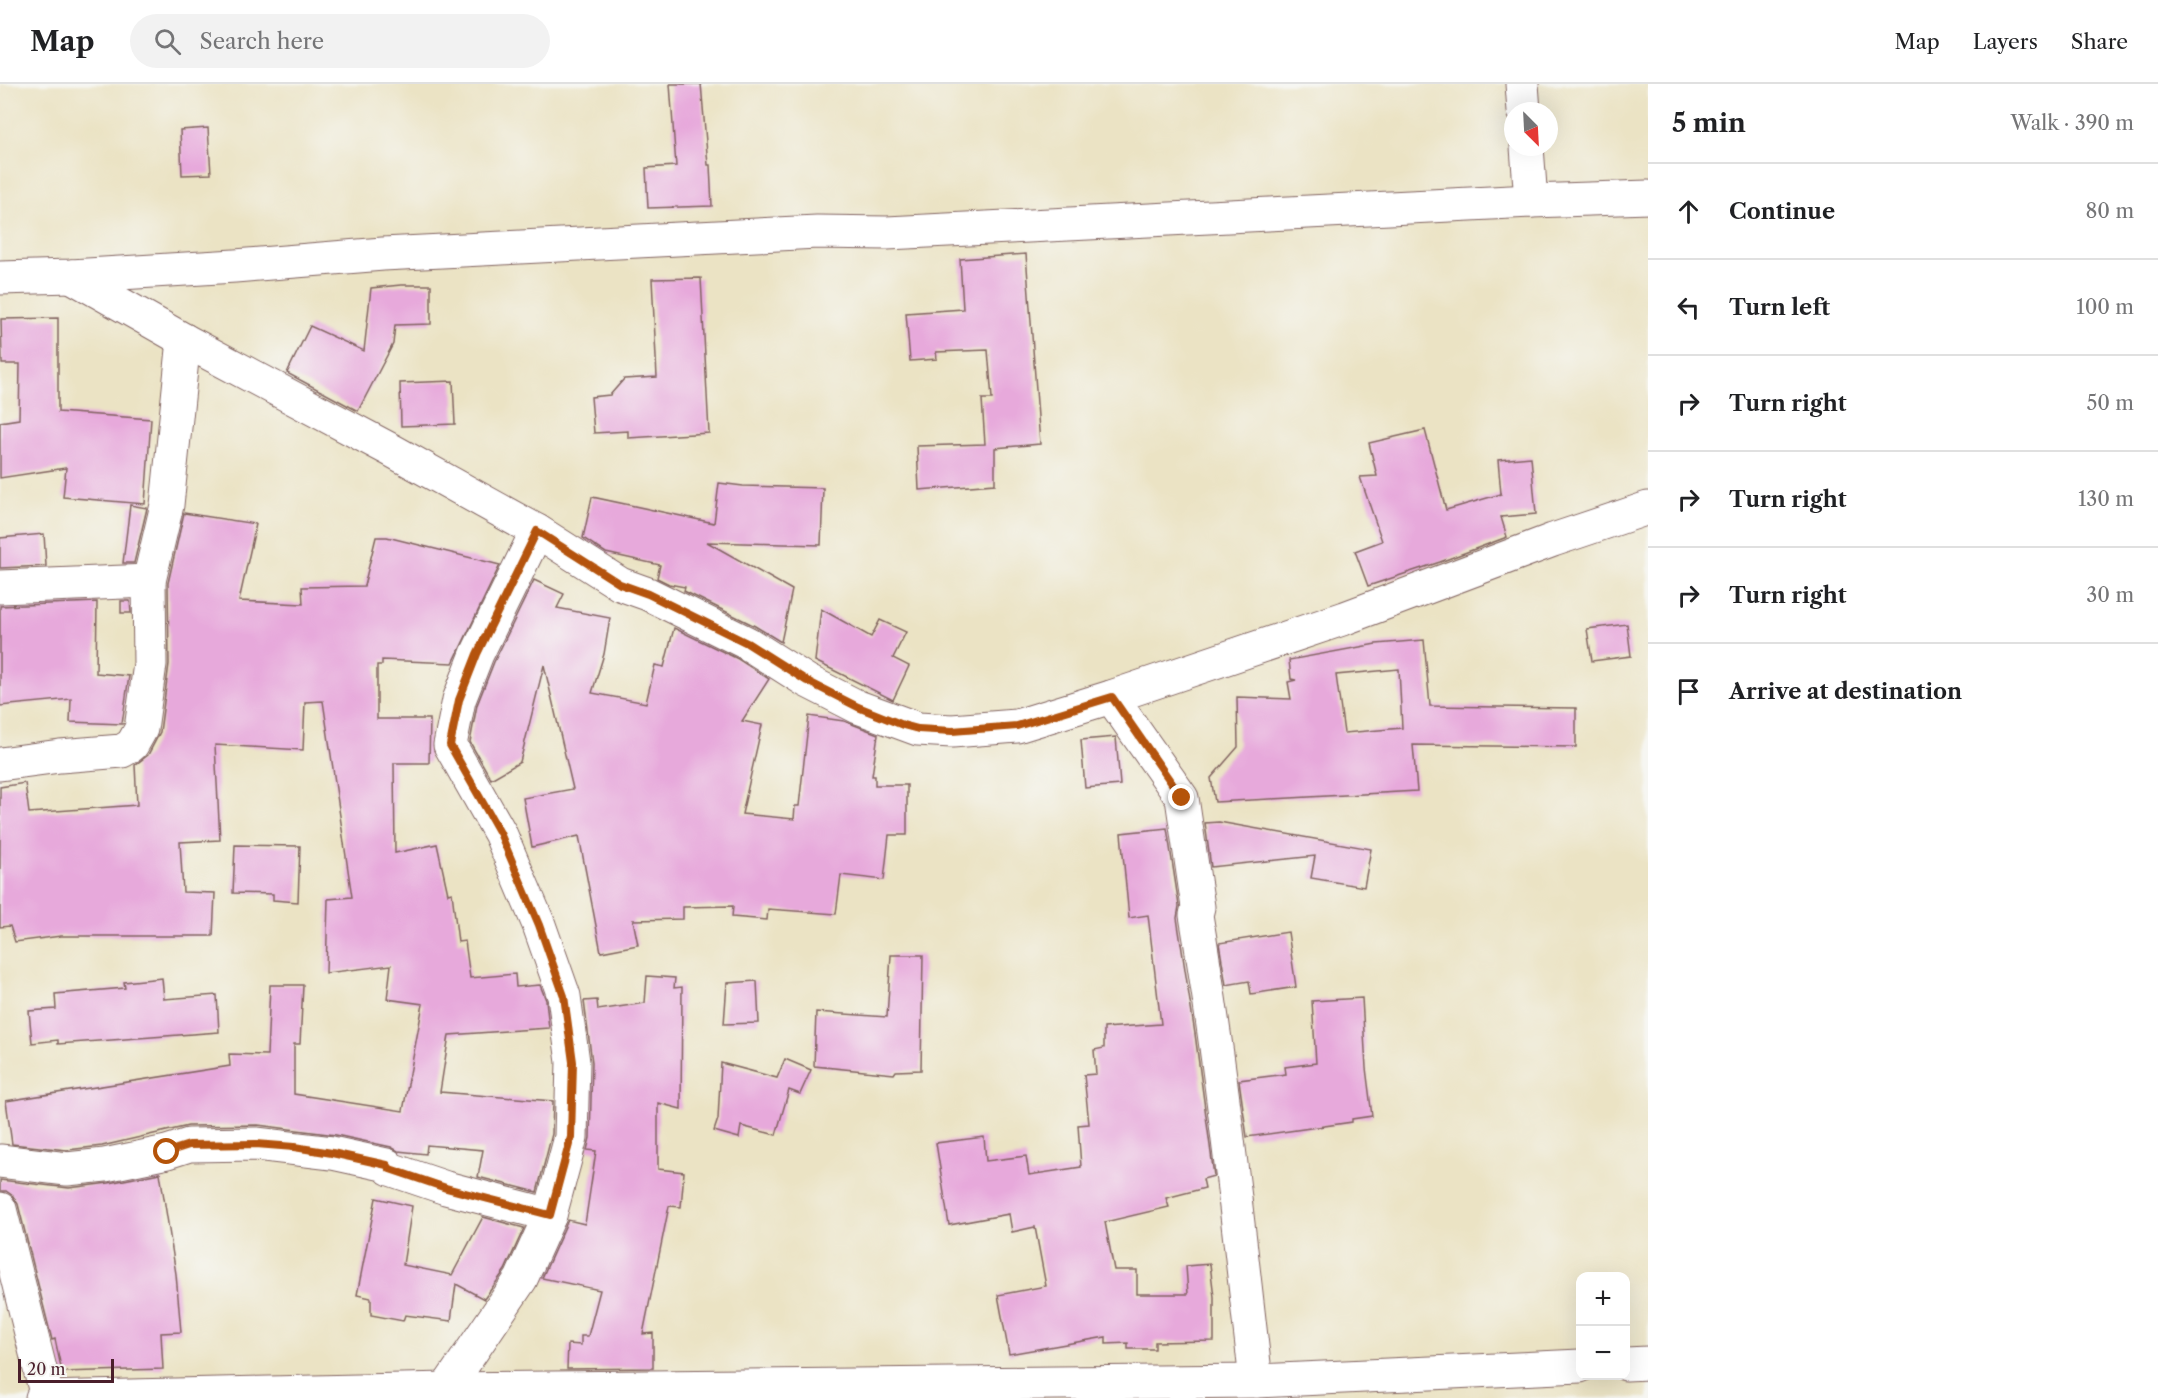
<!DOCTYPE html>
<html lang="en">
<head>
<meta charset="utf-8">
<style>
  :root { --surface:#fff; --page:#f2f2f2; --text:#202124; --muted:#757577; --line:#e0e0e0 }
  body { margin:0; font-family:"Libre Caslon Text",serif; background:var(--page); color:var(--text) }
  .controls { position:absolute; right:18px; bottom:18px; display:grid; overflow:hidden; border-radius:12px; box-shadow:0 6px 24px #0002 }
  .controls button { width:54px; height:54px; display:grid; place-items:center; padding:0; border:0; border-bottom:2px solid var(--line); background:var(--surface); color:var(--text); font:30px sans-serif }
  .compass { position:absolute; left:1504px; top:18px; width:54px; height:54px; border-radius:50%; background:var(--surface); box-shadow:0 6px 24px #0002; rotate:156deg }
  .scale { position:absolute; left:18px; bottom:15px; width:96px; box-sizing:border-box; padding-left:6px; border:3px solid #4a1f2b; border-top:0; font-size:16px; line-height:21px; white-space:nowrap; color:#4a1f2b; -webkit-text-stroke:4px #f6f6f2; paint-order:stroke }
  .stop { position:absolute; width:18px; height:18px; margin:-14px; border:4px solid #b45309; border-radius:50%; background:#fff }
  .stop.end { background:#b45309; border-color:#fff; box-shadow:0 2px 6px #0008 }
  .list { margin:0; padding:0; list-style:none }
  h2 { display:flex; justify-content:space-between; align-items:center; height:78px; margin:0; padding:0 24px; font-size:26px }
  h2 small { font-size:20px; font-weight:400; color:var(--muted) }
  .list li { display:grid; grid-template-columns:39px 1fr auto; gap:18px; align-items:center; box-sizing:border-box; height:96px; padding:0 24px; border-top:2px solid var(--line) }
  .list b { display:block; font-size:22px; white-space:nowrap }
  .list em { font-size:20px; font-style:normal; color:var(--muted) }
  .icon { flex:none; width:33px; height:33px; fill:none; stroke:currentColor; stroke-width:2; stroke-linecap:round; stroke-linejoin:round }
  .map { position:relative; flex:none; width:1648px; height:1314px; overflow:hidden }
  header { display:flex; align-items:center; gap:36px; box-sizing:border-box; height:84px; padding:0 30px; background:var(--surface); border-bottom:2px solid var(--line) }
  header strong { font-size:28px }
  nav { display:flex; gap:33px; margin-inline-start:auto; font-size:21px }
  .search { width:420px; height:54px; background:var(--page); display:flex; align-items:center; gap:15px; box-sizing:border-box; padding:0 21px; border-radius:33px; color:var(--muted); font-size:22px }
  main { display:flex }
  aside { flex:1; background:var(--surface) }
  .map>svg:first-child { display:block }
  .building { fill:#e7a9db; fill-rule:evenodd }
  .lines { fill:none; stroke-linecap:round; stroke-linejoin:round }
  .minor-casing { stroke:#826461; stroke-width:35 }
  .tertiary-casing { stroke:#826461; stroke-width:35 }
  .minor { stroke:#fff; stroke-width:33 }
  .tertiary { stroke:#fff; stroke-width:33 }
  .route { stroke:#b45309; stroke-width:8 }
</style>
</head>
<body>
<header>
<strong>Map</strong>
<div class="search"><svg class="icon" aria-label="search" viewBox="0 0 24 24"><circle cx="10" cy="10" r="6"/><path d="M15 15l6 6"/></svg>Search here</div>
<nav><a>Map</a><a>Layers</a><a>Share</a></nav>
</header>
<main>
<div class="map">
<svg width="1648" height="1314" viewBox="0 0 1648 1314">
  <rect width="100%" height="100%" fill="#f6f6f2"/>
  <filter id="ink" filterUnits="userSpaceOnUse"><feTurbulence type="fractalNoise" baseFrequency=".0167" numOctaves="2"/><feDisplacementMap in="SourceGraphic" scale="12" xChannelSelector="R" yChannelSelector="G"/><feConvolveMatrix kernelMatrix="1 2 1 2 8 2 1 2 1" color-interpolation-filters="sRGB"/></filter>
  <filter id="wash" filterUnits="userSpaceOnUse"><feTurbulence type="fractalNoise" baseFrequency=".008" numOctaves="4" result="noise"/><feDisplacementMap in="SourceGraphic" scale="24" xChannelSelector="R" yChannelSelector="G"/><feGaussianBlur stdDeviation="1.35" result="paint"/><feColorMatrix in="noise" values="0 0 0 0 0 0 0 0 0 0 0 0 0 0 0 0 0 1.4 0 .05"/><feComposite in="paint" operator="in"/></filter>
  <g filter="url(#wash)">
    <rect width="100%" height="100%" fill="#ebe3c4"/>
    <g id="blocks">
      <g class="building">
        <polygon points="670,0 701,0 708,81 710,81 712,122 648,124 646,84 676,82"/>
        <polygon points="208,44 211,90 182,91 180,46"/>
        <polygon points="1026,170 1040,360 995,364 995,400 919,406 917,362 985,360 982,315 992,315 988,266 936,268 937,275 910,277 906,229 963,225 960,175"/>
        <polygon points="701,194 709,349 628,354 628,347 594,349 591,313 610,311 624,295 657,293 652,195"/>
        <polygon points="401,201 431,201 431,240 395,241 393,260 358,327 287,289 310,242 364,267 371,204"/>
        <polygon points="58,234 58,328 151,335 145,420 63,413 66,384 0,394 0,338 19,335 20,280 2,280 1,235"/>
        <polygon points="453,297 455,340 401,342 400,299"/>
        <polygon points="1425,346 1446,426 1501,410 1498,376 1531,373 1536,430 1501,433 1507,453 1440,478 1368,502 1355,467 1382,457 1360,393 1377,392 1369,359"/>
        <polygon points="719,399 743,402 823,404 821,461 707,458 792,506 781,558 755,542 684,507 685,503 669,500 657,494 660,481 606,469 583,454 592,413 714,439"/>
        <polygon points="130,421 147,424 134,479 123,479"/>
        <polygon points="184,429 256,440 239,517 303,520 302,503 364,502 376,453 387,453 500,481 453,579 382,576 382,581 377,581 377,635 430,635 429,679 394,679 395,769 437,760 448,810 452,809 458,858 465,857 470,894 515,890 516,903 540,901 546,916 549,944 449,951 440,1008 553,1017 552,1050 537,1108 478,1093 483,1066 427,1061 426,1070 398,1067 391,1063 336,1051 258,1041 188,1042 102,1062 67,1066 12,1060 6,1017 230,982 229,970 267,971 270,901 303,901 300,960 294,960 294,1010 403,1027 423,920 387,915 391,881 326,889 328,815 352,813 323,617 305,618 303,666 215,661 220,756 180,758 183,808 215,809 213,852 61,852 15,858 10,842 0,843 0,703 25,699 29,729 137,721 135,681 148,671 160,648 169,580 168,499"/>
        <polygon points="44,450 46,482 0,484 0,454"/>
        <polygon points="534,496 564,510 557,524 610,534 604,570 592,609 646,619 655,581 664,583 674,544 738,575 769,595 742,637 762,641 742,730 794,735 795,722 799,722 809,632 844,637 878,650 872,692 875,692 875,701 907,701 907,751 889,751 884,796 841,791 836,830 768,825 767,836 732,833 733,822 683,823 683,835 633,836 638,861 601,868 579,752 532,763 523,714 573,705 544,581 520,678 491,695 470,658 477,621 494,578"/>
        <polygon points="121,517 130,517 131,529 121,529"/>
        <polygon points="97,518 96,589 129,592 122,640 70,638 71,615 0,622 0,522"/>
        <polygon points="821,525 871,553 880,536 906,548 893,574 909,582 893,616 815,577"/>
        <polygon points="1627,540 1631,572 1592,577 1587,545"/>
        <path d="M1424,556L1430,622L1576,624V663L1413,661L1417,707L1215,718L1211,694L1238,663L1237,613L1291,615L1288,598L1296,596L1291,595L1289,576L1376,560ZM1399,585L1402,644L1344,649L1336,591Z"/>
        <polygon points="1116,653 1120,701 1085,704 1081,656"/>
        <polygon points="1219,738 1371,765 1364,803 1311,794 1315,772 1211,783 1205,739"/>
        <polygon points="1167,744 1179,822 1177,834 1195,950 1214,1092 1203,1095 1205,1104 1166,1114 1169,1123 1105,1138 1114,1186 1137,1186 1137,1210 1188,1210 1186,1182 1210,1180 1214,1213 1214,1257 1155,1258 1155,1265 1128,1265 1128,1259 1106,1260 1106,1253 1009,1270 998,1211 1046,1202 1035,1143 1012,1148 1009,1130 949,1141 936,1059 984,1053 986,1077 1026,1072 1029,1091 1081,1083 1078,1041 1089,1040 1084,991 1096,990 1094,966 1104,964 1104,944 1161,940 1148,831 1129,834 1121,749"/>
        <polygon points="235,761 300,762 298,818 273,816 273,810 233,809"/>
        <polygon points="1288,848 1296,903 1251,910 1249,897 1226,901 1219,859"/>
        <polygon points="891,871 923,871 921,986 896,987 894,990 814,982 816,928 887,933"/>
        <polygon points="647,892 675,894 674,904 682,903 681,1025 658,1019 658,1085 684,1088 681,1123 669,1122 643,1250 653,1249 653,1284 567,1285 568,1260 581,1261 581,1252 588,1252 600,1206 542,1194 568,1136 585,1140 596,1067 587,1066 590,1054 592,978 584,917 597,916 598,926 645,919"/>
        <polygon points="162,894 164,915 217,911 219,948 58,960 58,956 32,959 29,927 56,925 55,910 125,904 124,898"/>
        <polygon points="757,897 759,939 724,940 727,899"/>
        <polygon points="1362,914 1366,984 1372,1032 1352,1035 1352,1038 1247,1053 1239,996 1286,990 1285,983 1316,979 1312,917"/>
        <polygon points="785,975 811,986 800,1010 789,1006 776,1051 741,1042 739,1054 714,1047 718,1035 721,979 777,994"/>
        <polygon points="160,1089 176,1190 181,1248 161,1249 163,1285 62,1288 55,1255 52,1256 18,1120 13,1112 6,1107 0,1107 0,1096 69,1104 109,1099"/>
        <polygon points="376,1114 412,1122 403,1181 452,1191 483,1133 524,1144 505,1186 484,1215 456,1200 451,1237 405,1231 403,1237 371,1231 371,1214 357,1211"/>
      </g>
    </g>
  </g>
  <g filter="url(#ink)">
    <use href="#blocks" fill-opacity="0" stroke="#826461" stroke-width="1.5"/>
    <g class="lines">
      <defs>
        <g id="minor">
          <polyline points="1522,0 1524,27"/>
          <polyline points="1527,63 1531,117"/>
          <polyline points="71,192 184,256 391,366 537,447 620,500 648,510 747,559 807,597 858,623 918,645 952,647 1017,642 1111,613 1345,534 1553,456 1648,424"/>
          <polyline points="0,503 149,497"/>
          <path d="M1111,613L1182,714L1198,823L1196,831C1222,986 1238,1141 1256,1297"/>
          <polyline points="0,680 60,672 122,667 132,661 141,645 150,580 149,497 167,421 184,256"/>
          <polyline points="0,1077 67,1085 105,1081 167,1068 189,1061 256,1060 332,1069 387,1081 390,1085 446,1104 550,1131"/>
          <polyline points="0,1125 47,1313"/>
          <polyline points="1626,1280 1648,1279"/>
          <polyline points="42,1314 447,1305 1256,1297 1580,1282"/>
          <polyline points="440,1314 521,1195 550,1131 571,1053 573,978 564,912 539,841 500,749 450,661 459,616 477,570 537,447"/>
        </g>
        <polyline id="tertiary" points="0,194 71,192 235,182 383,170 817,148 887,149 1531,117 1648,113"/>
      </defs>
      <use href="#minor" class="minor-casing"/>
      <use href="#tertiary" class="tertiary-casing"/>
      <use href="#minor" class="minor"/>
      <use href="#tertiary" class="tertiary"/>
    </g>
  </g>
  <g class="lines" filter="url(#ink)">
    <polyline class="route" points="167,1068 189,1061 256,1060 294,1063 332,1069 387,1081 390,1085 446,1104 550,1131 571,1053 573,978 564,912 539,841 500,749 450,661 459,616 477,570 537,447 620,500 648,510 747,559 807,597 858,623 903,641 918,645 952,647 1017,642 1112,613 1182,714"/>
  </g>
</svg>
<div class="controls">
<button>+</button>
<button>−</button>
</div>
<svg class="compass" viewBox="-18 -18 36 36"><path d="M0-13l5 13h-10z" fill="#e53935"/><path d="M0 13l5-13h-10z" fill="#757577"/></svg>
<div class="scale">20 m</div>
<div class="stop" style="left:167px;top:1068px"></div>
<div class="stop end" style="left:1182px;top:714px"></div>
</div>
<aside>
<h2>5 min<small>Walk · 390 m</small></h2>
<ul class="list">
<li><svg class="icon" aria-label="ahead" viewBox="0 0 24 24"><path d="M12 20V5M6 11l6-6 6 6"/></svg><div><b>Continue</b></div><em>80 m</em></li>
<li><svg class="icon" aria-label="left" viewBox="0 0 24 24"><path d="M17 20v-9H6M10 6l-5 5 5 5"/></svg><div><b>Turn left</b></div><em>100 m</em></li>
<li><svg class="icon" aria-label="right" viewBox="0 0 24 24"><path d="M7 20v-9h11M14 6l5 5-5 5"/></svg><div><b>Turn right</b></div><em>50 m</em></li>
<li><svg class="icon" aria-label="right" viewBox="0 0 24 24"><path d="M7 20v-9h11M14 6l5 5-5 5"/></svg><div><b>Turn right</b></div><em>130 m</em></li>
<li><svg class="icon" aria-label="right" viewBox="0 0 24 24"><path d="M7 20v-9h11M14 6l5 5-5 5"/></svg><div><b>Turn right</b></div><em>30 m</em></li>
<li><svg class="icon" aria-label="arrive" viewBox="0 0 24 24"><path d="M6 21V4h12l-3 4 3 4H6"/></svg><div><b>Arrive at destination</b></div></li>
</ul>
</aside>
</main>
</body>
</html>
